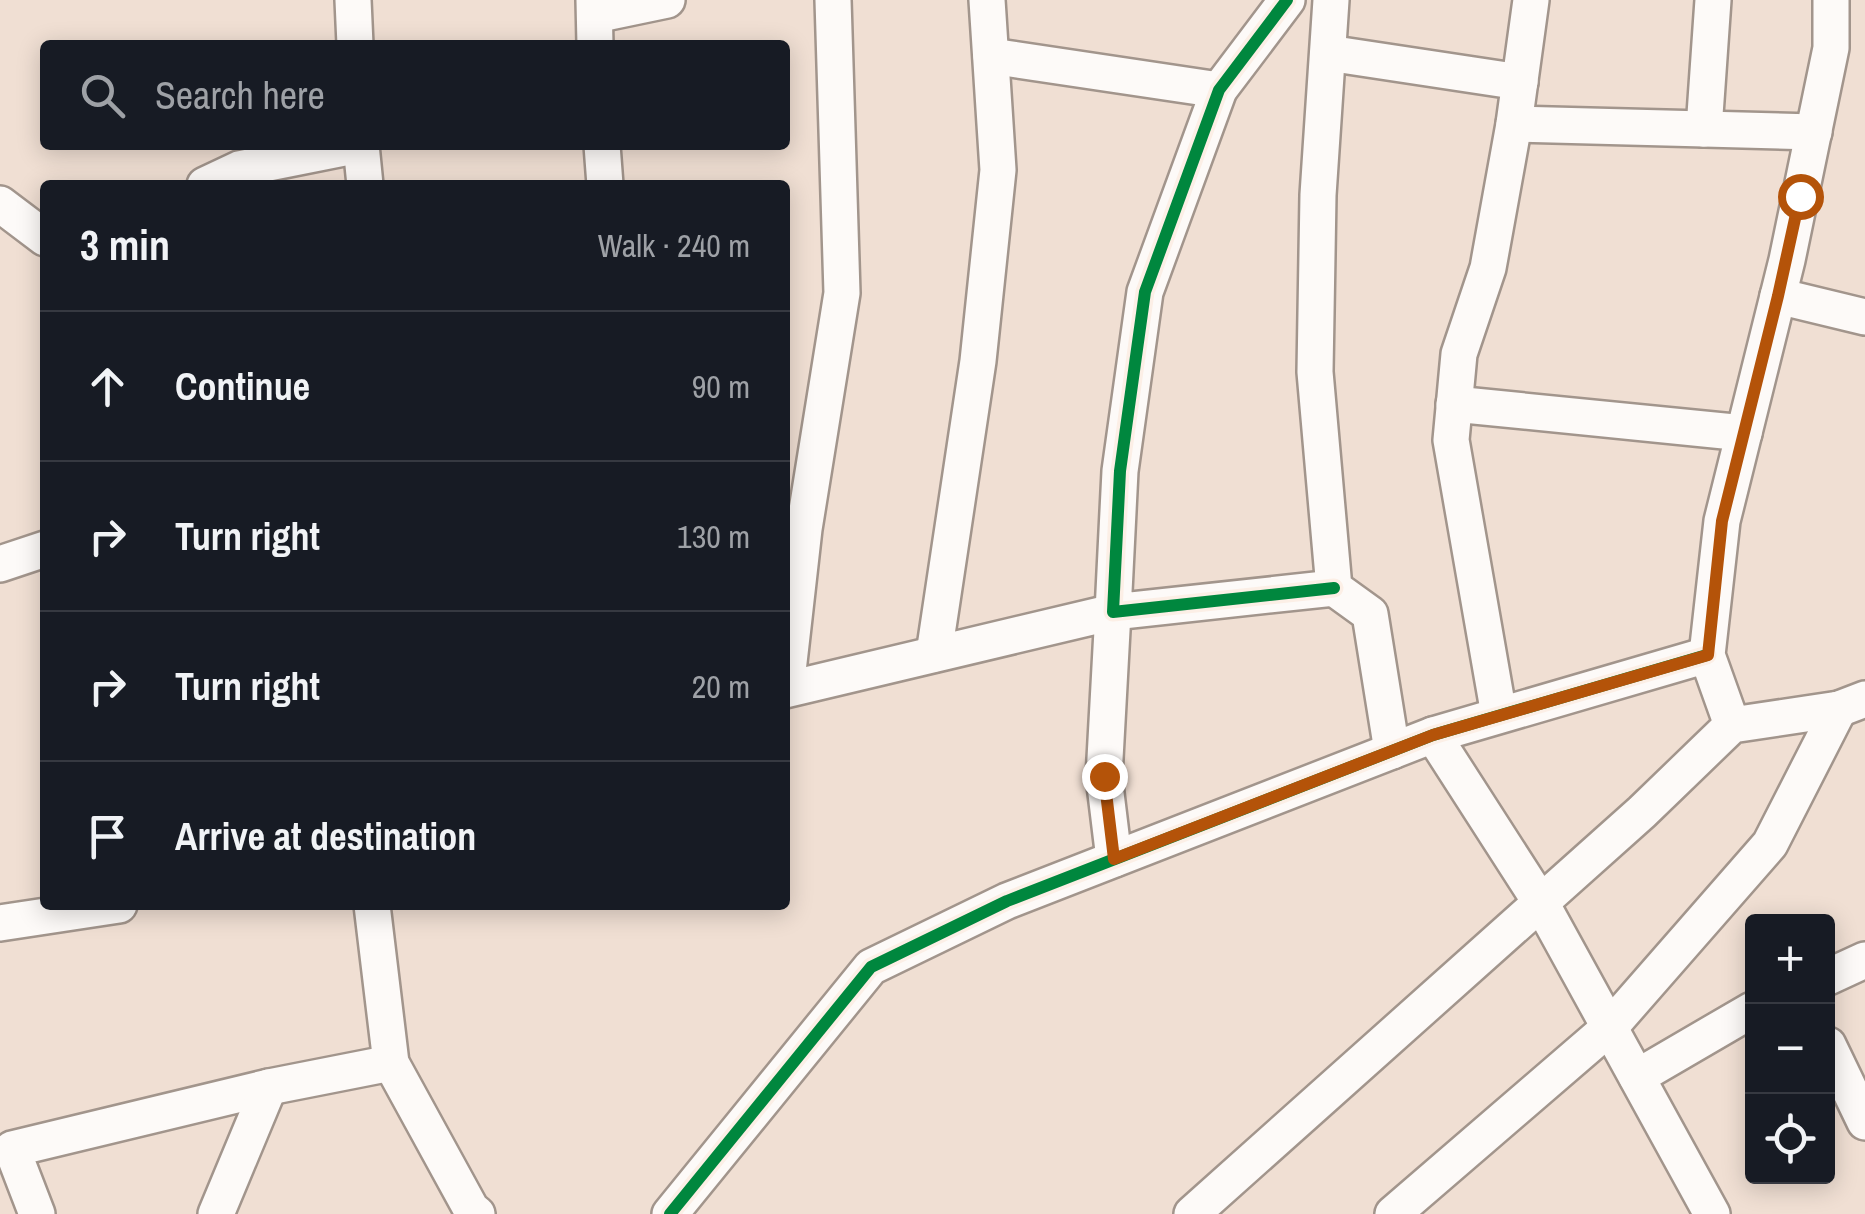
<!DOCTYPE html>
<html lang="en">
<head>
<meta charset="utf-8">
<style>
  :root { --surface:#171b24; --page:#20242c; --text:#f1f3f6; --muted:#9ea1a6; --line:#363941 }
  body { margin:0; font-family:"Archivo Narrow",sans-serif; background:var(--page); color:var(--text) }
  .controls { position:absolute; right:30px; bottom:30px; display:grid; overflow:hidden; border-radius:10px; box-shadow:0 5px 25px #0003 }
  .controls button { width:90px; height:90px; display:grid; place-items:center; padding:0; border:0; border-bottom:2px solid var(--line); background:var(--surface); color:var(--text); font:50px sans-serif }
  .stop { position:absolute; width:30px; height:30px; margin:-22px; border:8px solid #b45309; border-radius:50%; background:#fff }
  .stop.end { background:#b45309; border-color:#fff; box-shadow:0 2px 10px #0008 }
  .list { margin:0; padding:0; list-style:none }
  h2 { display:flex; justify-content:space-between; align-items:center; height:130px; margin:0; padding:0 40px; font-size:42px }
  h2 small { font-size:32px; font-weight:400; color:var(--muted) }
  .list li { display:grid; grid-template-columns:65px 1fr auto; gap:30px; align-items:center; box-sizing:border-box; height:150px; padding:0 40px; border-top:2px solid var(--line) }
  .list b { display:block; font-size:38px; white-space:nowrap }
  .list em { font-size:32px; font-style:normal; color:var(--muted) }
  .icon { flex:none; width:55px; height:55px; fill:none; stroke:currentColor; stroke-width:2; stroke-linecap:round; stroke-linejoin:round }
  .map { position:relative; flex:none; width:1865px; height:1214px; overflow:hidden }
  .search { position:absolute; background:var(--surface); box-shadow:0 5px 25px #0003; left:40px; top:40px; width:750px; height:110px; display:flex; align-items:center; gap:25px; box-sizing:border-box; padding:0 35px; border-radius:10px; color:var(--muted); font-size:38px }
  .panel { position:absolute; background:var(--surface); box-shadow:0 5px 25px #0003; left:40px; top:180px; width:750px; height:730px; border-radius:10px }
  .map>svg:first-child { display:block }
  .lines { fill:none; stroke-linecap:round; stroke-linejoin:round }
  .street-casing { stroke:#a2958c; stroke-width:40 }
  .street { stroke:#fdfaf8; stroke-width:35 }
  .cycleway-casing { stroke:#fcefe6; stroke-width:19 }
  .cycleway { stroke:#00873e; stroke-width:12 }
  .route { stroke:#b45309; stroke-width:12 }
</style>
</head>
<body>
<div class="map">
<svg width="1865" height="1214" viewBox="0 0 1865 1214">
  <rect width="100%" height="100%" fill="#f0dfd3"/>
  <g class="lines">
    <defs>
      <g id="street">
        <polyline points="353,0 355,45"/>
        <polyline points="594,0 595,45"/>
        <polyline points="1287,0 1219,90 1145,292 1120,471 1113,612 1334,588"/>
        <polyline points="1331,0 1318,195 1315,372 1334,588 1370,614 1392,751"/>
        <polyline points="595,15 667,0"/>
        <polyline points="1328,53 1520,82"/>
        <polyline points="991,56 1219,90"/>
        <polyline points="1514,124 1814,132"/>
        <polyline points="1704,129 1713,0"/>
        <polyline points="361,145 365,185"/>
        <polyline points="602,145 605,185"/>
        <polyline points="205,185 239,169 359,145"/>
        <polyline points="0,204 45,238"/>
        <polyline points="1778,296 1865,317"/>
        <polyline points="1454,404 1744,433"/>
        <polyline points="0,564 45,549"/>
        <polyline points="934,654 978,361 998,170 987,0"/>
        <polyline points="786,689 804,529 842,293 833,0"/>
        <polyline points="785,690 1113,612 1104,777 1114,859"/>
        <polyline points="1499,715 1451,440 1459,354 1488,268 1514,124 1531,0"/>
        <polyline points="1732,725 1707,655 1722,521 1787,260 1831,48 1831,0"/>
        <polyline points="1433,735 1541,903 1712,1214"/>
        <polyline points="372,905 391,1063 471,1209 477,1214"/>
        <polyline points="0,923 119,905"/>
        <polyline points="1828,977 1865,960"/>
        <polyline points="1828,1045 1865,1122"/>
        <polyline points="1637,1077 1752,1010"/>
        <polyline points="37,1214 12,1149 269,1087 391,1063"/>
        <polyline points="216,1214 269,1087"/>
        <polyline points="670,1214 871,967 1007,901 1433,735 1707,655"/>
        <polyline points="1192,1214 1642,812 1732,725 1839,709 1865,699"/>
        <polyline points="1393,1214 1610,1027 1770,844 1839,709"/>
      </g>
    </defs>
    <use href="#street" class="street-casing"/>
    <use href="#street" class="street"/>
    <defs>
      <g id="cycleway">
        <polyline points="1287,0 1219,90 1145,292 1120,471 1113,612 1334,588"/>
        <polyline points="670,1214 871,967 1007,901 1433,735 1707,655"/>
      </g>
    </defs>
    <use href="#cycleway" class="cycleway-casing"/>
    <use href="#cycleway" class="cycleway"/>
  </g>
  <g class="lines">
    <polyline class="route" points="1104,776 1114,859 1433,735 1708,655 1722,521 1778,296 1800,196"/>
  </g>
</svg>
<div class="controls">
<button>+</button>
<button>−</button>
<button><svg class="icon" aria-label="locate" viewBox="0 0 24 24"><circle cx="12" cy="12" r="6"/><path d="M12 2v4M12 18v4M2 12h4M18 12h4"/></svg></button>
</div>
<div class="stop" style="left:1800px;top:196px"></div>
<div class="stop end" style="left:1104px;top:776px"></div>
<div class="search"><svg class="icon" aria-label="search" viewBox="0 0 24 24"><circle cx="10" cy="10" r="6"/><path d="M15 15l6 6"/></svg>Search here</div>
<section class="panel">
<h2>3 min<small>Walk · 240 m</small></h2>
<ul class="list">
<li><svg class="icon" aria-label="ahead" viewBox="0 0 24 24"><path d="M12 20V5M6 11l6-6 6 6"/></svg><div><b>Continue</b></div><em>90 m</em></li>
<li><svg class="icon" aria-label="right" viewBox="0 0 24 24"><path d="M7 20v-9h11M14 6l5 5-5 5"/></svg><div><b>Turn right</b></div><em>130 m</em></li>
<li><svg class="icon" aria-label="right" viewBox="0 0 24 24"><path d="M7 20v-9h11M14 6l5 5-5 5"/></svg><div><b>Turn right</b></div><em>20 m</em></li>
<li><svg class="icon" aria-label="arrive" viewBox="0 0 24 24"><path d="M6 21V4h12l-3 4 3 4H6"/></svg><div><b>Arrive at destination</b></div></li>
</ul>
</section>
</div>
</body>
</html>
